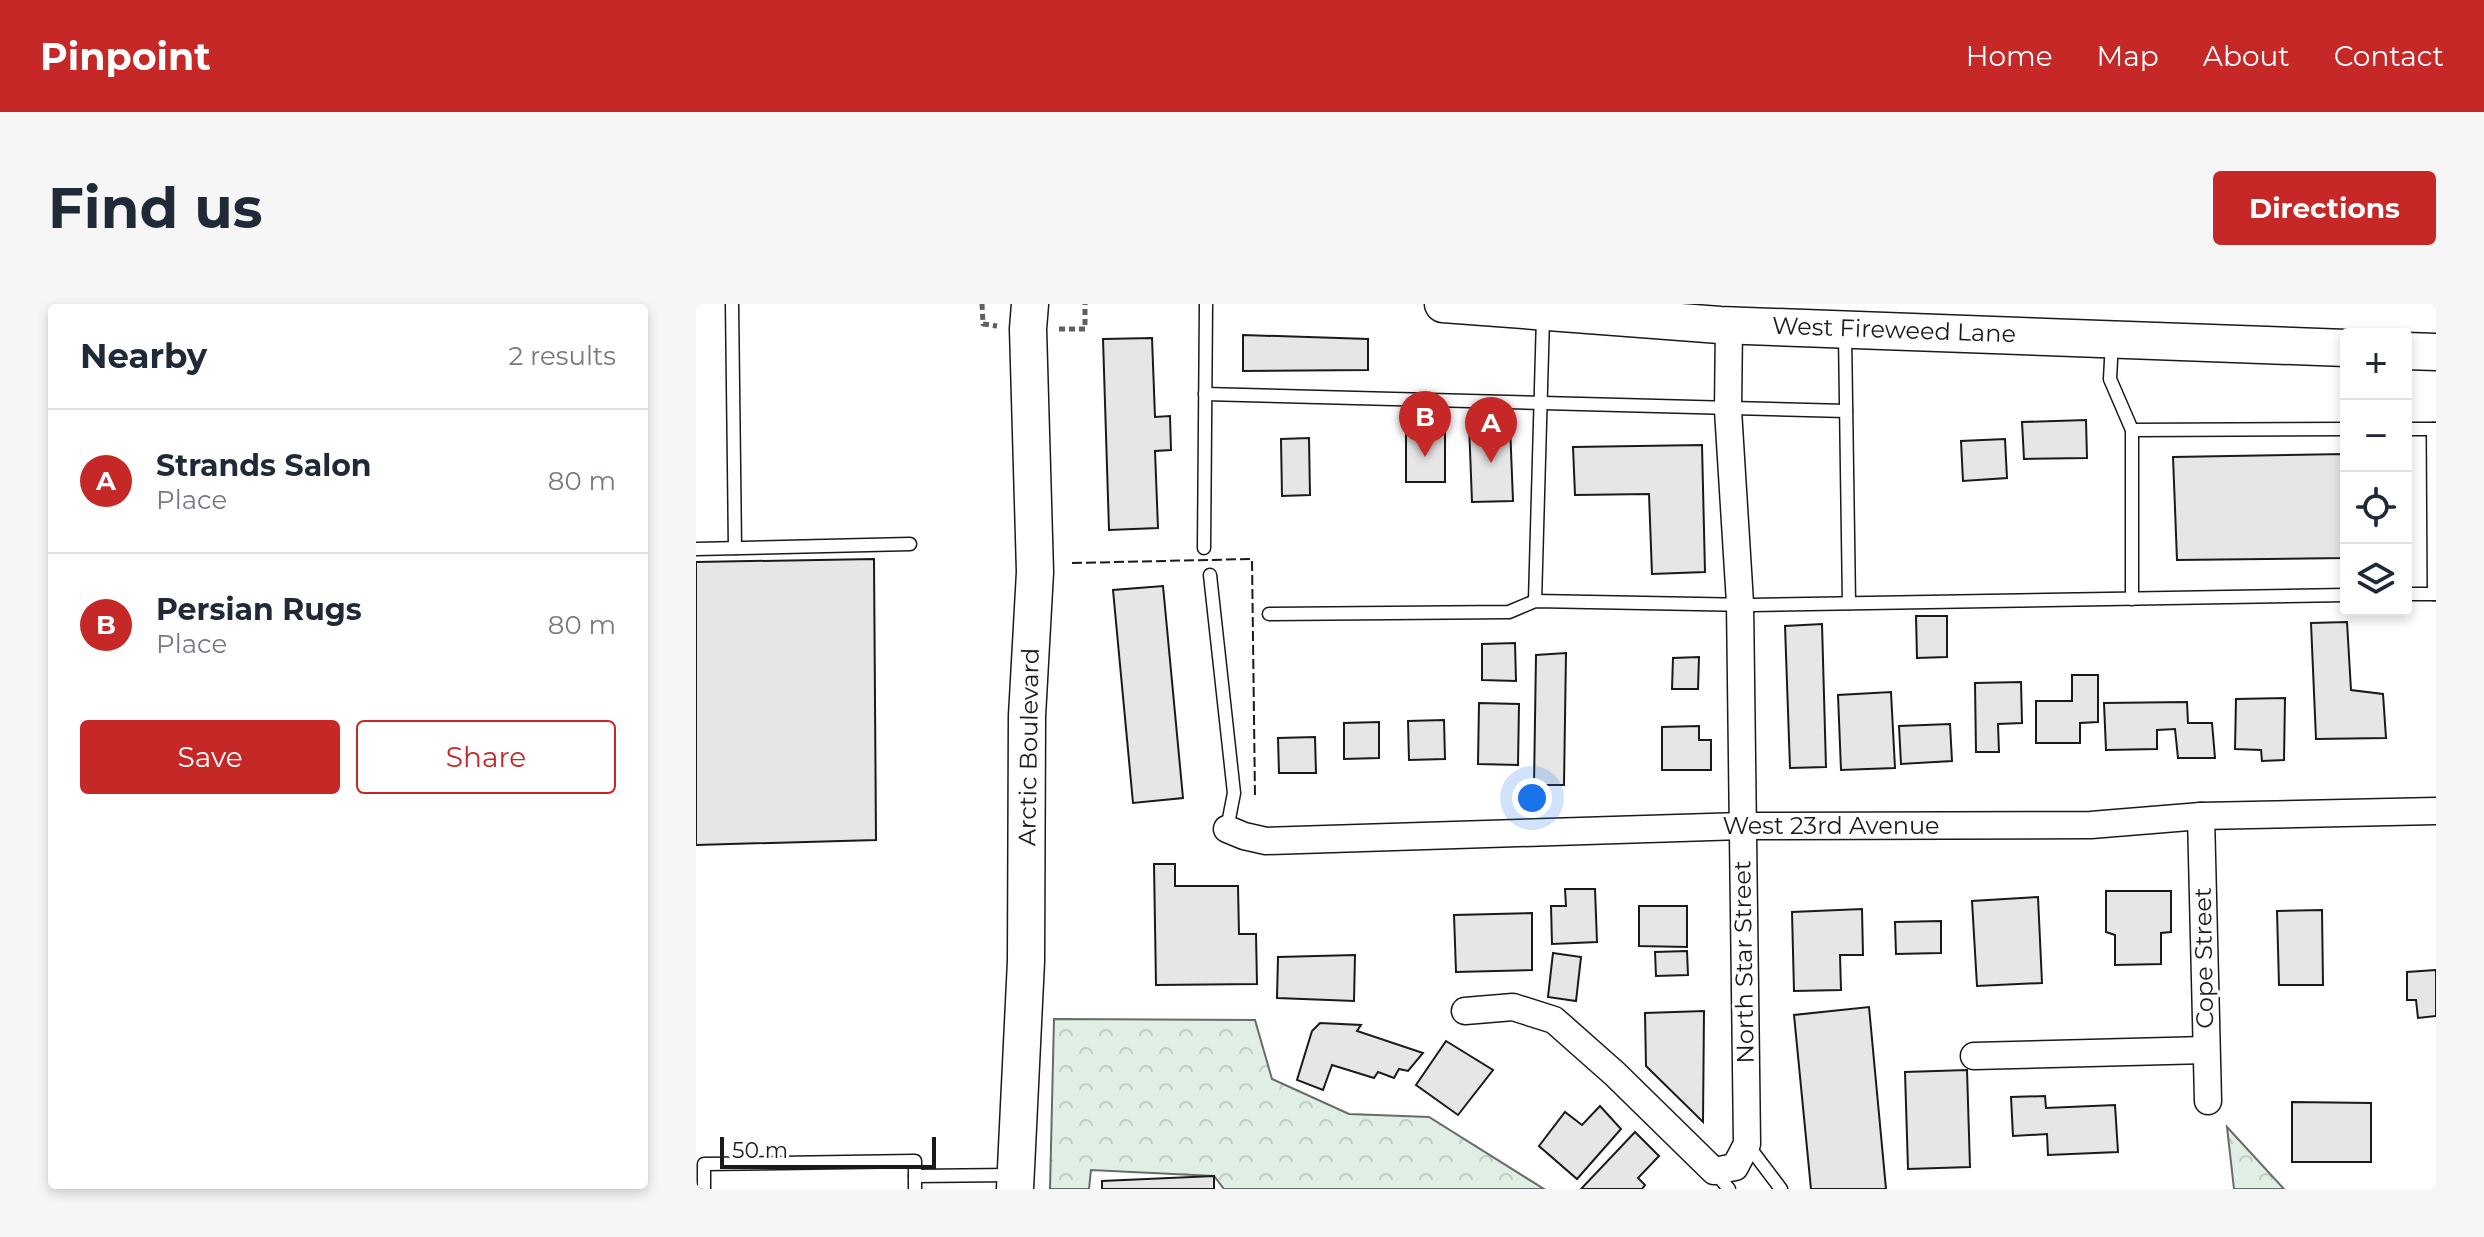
<!DOCTYPE html>
<html lang="en">
<head>
<meta charset="utf-8">
<style>
  :root { --surface:#fff; --page:#f6f6f7; --text:#1f2937; --muted:#747a83; --line:#e0e1e3; --accent:#c62828 }
  body { margin:0; font-family:Montserrat,sans-serif; background:var(--page); color:var(--text) }
  .controls { position:absolute; right:24px; top:24px; display:grid; overflow:hidden; border-radius:8px; box-shadow:0 4px 12px #0003 }
  .controls button { width:72px; height:72px; display:grid; place-items:center; padding:0; border:0; border-bottom:2px solid var(--line); background:var(--surface); color:var(--text); font:40px sans-serif }
  .scale { position:absolute; left:24px; bottom:20px; width:216px; box-sizing:border-box; padding-left:8px; border:4px solid #1a1a1a; border-top:0; font-size:22px; line-height:28px; white-space:nowrap; color:#1a1a1a; -webkit-text-stroke:6px #fff; paint-order:stroke }
  .you { position:absolute; left:836px; top:494px; width:28px; height:28px; margin:-20px; border:6px solid #fff; border-radius:50%; background:#1a73e8; box-shadow:0 0 0 12px #1a73e833 }
  .badge { display:grid; place-items:center; width:52px; height:52px; border-radius:50%; background:var(--accent); color:#fff; font-size:26px; font-weight:700 }
  .pin { position:absolute; translate:-50% -66px; filter:drop-shadow(0 2px 4px #0008) }
  .pin::after { content:''; position:absolute; top:42px; width:28px; height:24px; background:inherit; clip-path:polygon(0 0,100% 0,50% 100%) }
  .list { margin:0; padding:0; list-style:none }
  h2 { display:flex; justify-content:space-between; align-items:center; height:104px; margin:0; padding:0 32px; font-size:34px }
  h2 small { font-size:26px; font-weight:400; color:var(--muted) }
  .list li { display:grid; grid-template-columns:52px 1fr auto; gap:24px; align-items:center; box-sizing:border-box; height:144px; padding:0 32px; border-top:2px solid var(--line) }
  .list b { display:block; font-size:30px; white-space:nowrap }
  .list p { margin:0; font-size:26px; white-space:nowrap; color:var(--muted) }
  .list em { font-size:26px; font-style:normal; color:var(--muted) }
  .actions { display:flex; gap:16px; padding:24px 32px }
  .actions a { flex:1; padding:18px 0; border:2px solid var(--accent); border-radius:8px; text-align:center; font-size:28px; color:var(--accent) }
  .actions .main { background:var(--accent); color:#fff }
  .icon { flex:none; width:44px; height:44px; fill:none; stroke:currentColor; stroke-width:2; stroke-linecap:round; stroke-linejoin:round }
  .map { position:relative; flex:none; width:1740px; height:885px; overflow:hidden; border-radius:8px }
  header { display:flex; align-items:center; gap:48px; box-sizing:border-box; height:112px; padding:0 40px; background:var(--accent); color:#fff }
  header strong { font-size:38px }
  nav { display:flex; gap:44px; margin-inline-start:auto; font-size:28px }
  .intro { display:flex; align-items:center; justify-content:space-between; box-sizing:border-box; height:192px; padding:0 48px }
  h1 { margin:0; font-size:56px }
  .button { padding:20px 36px; border-radius:8px; background:var(--accent); color:#fff; font-size:28px; font-weight:700 }
  main { display:flex; gap:48px; padding:0 48px }
  aside { flex:1; background:var(--surface); border-radius:8px; box-shadow:0 4px 12px #0003 }
  .map>svg:first-child { display:block }
  .forest { fill:url(#forest-crowns); stroke:#6a6a6a; stroke-width:2 }
  .building { fill:#e6e6e6; stroke:#1a1a1a; stroke-width:2 }
  .lines { fill:none; stroke-linecap:round; stroke-linejoin:round }
  .lane-casing { stroke:#1a1a1a; stroke-width:15 }
  .street-casing { stroke:#1a1a1a; stroke-width:29 }
  .secondary-casing { stroke:#1a1a1a; stroke-width:39 }
  .path { stroke:#5f5f5f; stroke-width:5; stroke-dasharray:6 4; stroke-linecap:butt }
  .lane { stroke:#fff; stroke-width:12 }
  .street { stroke:#fff; stroke-width:26 }
  .secondary { stroke:#fff; stroke-width:36 }
  .fence { stroke:#1a1a1a; stroke-width:2; stroke-dasharray:10 4; stroke-linecap:butt }
  .labels { text-anchor:middle; stroke-width:6; stroke-linejoin:round; paint-order:stroke }
  .street-label { font-size:24px; fill:#1a1a1a; stroke:#fff }
</style>
</head>
<body>
<header>
<strong>Pinpoint</strong>
<nav><a>Home</a><a>Map</a><a>About</a><a>Contact</a></nav>
</header>
<div class="intro"><h1>Find us</h1><a class="button">Directions</a></div>
<main>
<aside>
<h2>Nearby<small>2 results</small></h2>
<ul class="list">
<li><span class="badge">A</span><div><b>Strands Salon</b><p>Place</p></div><em>80 m</em></li>
<li><span class="badge">B</span><div><b>Persian Rugs</b><p>Place</p></div><em>80 m</em></li>
</ul>
<div class="actions"><a class="main">Save</a><a>Share</a></div>
</aside>
<div class="map">
<svg width="1740" height="885" viewBox="0 0 1740 885">
  <defs>
    <pattern id="forest-crowns" width="20" height="18" patternUnits="userSpaceOnUse" patternTransform="scale(2)"><rect width="20" height="18" fill="#e0efe3"/><path d="M2 6a3 3 0 1 1 6 0M12 15a3 3 0 1 1 6 0" fill="none" stroke="#c0ccc2"/></pattern>
  </defs>
  <rect width="100%" height="100%" fill="#fff"/>
  <g class="forest">
    <polygon points="358,715 559,716 576,775 653,810 733,813 848,885 528,885 518,872 395,866 393,885 354,885"/>
    <polygon points="1531,823 1588,885 1538,885"/>
  </g>
  <g class="building">
    <polygon points="547,31 672,35 672,66 547,67"/>
    <polygon points="456,34 459,113 474,112 475,146 459,147 462,224 413,226 407,35"/>
    <polygon points="1390,116 1391,154 1328,155 1326,118"/>
    <polygon points="773,120 814,121 817,197 776,198"/>
    <polygon points="749,128 749,178 710,178 710,129"/>
    <polygon points="613,134 614,191 586,192 585,135"/>
    <polygon points="1309,135 1311,174 1267,177 1265,137"/>
    <polygon points="1006,141 1009,268 956,270 953,190 879,191 877,143"/>
    <polygon points="1650,150 1650,254 1481,256 1477,153"/>
    <polygon points="178,255 180,536 0,541 0,258"/>
    <polygon points="467,282 487,494 437,499 417,286"/>
    <polygon points="1220,312 1251,312 1251,353 1221,354"/>
    <polygon points="1651,318 1655,386 1687,390 1690,434 1620,435 1615,319"/>
    <polygon points="1126,320 1130,463 1094,464 1089,322"/>
    <polygon points="819,339 820,377 786,376 786,340"/>
    <polygon points="870,349 868,481 838,481 840,351"/>
    <polygon points="1003,353 1002,385 976,385 977,354"/>
    <polygon points="1376,371 1402,371 1402,418 1384,419 1384,439 1340,439 1340,397 1376,397"/>
    <polygon points="1325,378 1326,419 1302,420 1303,448 1280,448 1279,379"/>
    <polygon points="1195,388 1199,464 1145,466 1142,391"/>
    <polygon points="1589,394 1588,456 1566,457 1565,446 1539,445 1540,395"/>
    <polygon points="1491,398 1492,419 1516,419 1519,454 1482,454 1479,425 1461,426 1461,445 1410,446 1408,399"/>
    <polygon points="783,399 823,400 822,461 782,460"/>
    <polygon points="748,416 749,455 713,456 712,417"/>
    <polygon points="683,418 683,454 648,455 648,419"/>
    <polygon points="1254,420 1256,457 1205,460 1203,422"/>
    <polygon points="1003,422 1003,436 1015,436 1015,466 966,466 966,423"/>
    <polygon points="619,433 620,469 583,469 582,434"/>
    <polygon points="458,560 479,560 479,582 542,582 543,630 560,630 561,680 460,681"/>
    <polygon points="869,585 899,585 901,638 856,640 855,602 870,602"/>
    <polygon points="1410,587 1475,587 1475,628 1465,629 1465,660 1419,661 1419,631 1410,628"/>
    <polygon points="1342,593 1346,679 1281,682 1276,597"/>
    <polygon points="943,602 991,602 991,643 943,642"/>
    <polygon points="1166,605 1167,651 1144,651 1145,686 1098,687 1096,608"/>
    <polygon points="1626,606 1627,681 1583,681 1581,607"/>
    <polygon points="836,609 836,666 760,668 758,611"/>
    <polygon points="1245,617 1245,649 1200,650 1199,618"/>
    <polygon points="991,647 992,671 960,672 959,648"/>
    <polygon points="857,649 885,653 880,697 852,693"/>
    <polygon points="659,651 658,697 581,694 582,653"/>
    <polygon points="1740,666 1740,712 1722,714 1720,696 1711,696 1711,668"/>
    <polygon points="1173,703 1190,885 1115,885 1098,711"/>
    <polygon points="1008,707 1007,818 950,762 949,709"/>
    <polygon points="624,719 665,721 661,727 727,749 712,767 703,765 698,774 682,768 678,774 636,761 627,786 601,776 616,727"/>
    <polygon points="750,737 797,766 762,811 720,781"/>
    <polygon points="1271,766 1274,863 1212,865 1209,768"/>
    <polygon points="1349,792 1350,804 1419,801 1422,848 1352,851 1351,830 1317,832 1315,793"/>
    <polygon points="1596,798 1675,799 1675,858 1596,858"/>
    <polygon points="904,802 925,825 881,875 843,842 869,808 886,821"/>
    <polygon points="939,828 963,852 942,874 949,881 946,885 885,885"/>
    <polygon points="518,872 518,885 406,885 406,877"/>
  </g>
  <g class="lines">
    <defs>
      <g id="lane">
        <polyline points="36,0 39,244"/>
        <polyline points="1149,31 1153,299"/>
        <polyline points="1416,37 1414,75 1436,126 1436,295"/>
        <polyline points="509,90 1150,107"/>
        <polyline points="1710,125 1740,125"/>
        <polyline points="1737,125 1738,290"/>
        <polyline points="1436,126 1650,125"/>
        <polyline points="508,244 510,0"/>
        <polyline points="0,245 214,240"/>
        <polyline points="514,271 538,489 531,525"/>
        <polyline points="1710,290 1740,290"/>
        <polyline points="839,297 847,13"/>
        <polyline points="573,310 813,308 839,297 1056,301 1650,291"/>
        <polyline points="1051,840 1085,885"/>
        <polyline points="1018,867 1033,885"/>
        <polyline points="219,872 316,871"/>
        <polyline points="8,885 8,860 219,857 219,885"/>
      </g>
      <g id="street">
        <polyline points="1505,512 1512,797"/>
        <polyline points="531,525 548,532 570,537 1046,522 1395,521 1505,512 1740,507"/>
        <polyline points="769,707 817,703 858,716 919,770 1018,867 1039,863 1051,840 1044,299 1032,106 1033,21"/>
        <polyline points="1278,752 1510,746"/>
      </g>
      <g id="secondary">
        <polyline points="747,0 1024,21 1650,44"/>
        <polyline points="1710,47 1740,48"/>
        <polyline points="319,885 330,657 331,412 339,268 332,25 334,0"/>
      </g>
    </defs>
    <use href="#lane" class="lane-casing"/>
    <use href="#street" class="street-casing"/>
    <use href="#secondary" class="secondary-casing"/>
    <g class="path">
      <polyline points="286,0 287,20 301,22"/>
      <polyline points="363,25 389,25 389,0"/>
    </g>
    <use href="#lane" class="lane"/>
    <use href="#street" class="street"/>
    <use href="#secondary" class="secondary"/>
    <polyline class="fence" points="376,259 556,255 559,494"/>
  </g>
  <g class="labels">
    <g class="street-label">
      <text transform="translate(1198 26) rotate(2)" y="8">West Fireweed Lane</text>
      <text transform="translate(333 443) rotate(-89)" y="8">Arctic Boulevard</text>
      <text x="1135" y="530">West 23rd Avenue</text>
      <text transform="translate(1508 654) rotate(-91)" y="8">Cope Street</text>
      <text transform="translate(1048 658) rotate(-91)" y="8">North Star Street</text>
    </g>
  </g>
</svg>
<div class="controls">
<button>+</button>
<button>−</button>
<button><svg class="icon" aria-label="locate" viewBox="0 0 24 24"><circle cx="12" cy="12" r="6"/><path d="M12 2v4M12 18v4M2 12h4M18 12h4"/></svg></button>
<button><svg class="icon" aria-label="layers" viewBox="0 0 24 24"><path d="M12 4l9 5-9 5-9-5zM3 14l9 5 9-5"/></svg></button>
</div>
<div class="scale">50 m</div>
<div class="you"></div>
<div class="pin badge" style="left:795px;top:159px">A</div>
<div class="pin badge" style="left:729px;top:153px">B</div>
</div>
</main>
</body>
</html>
